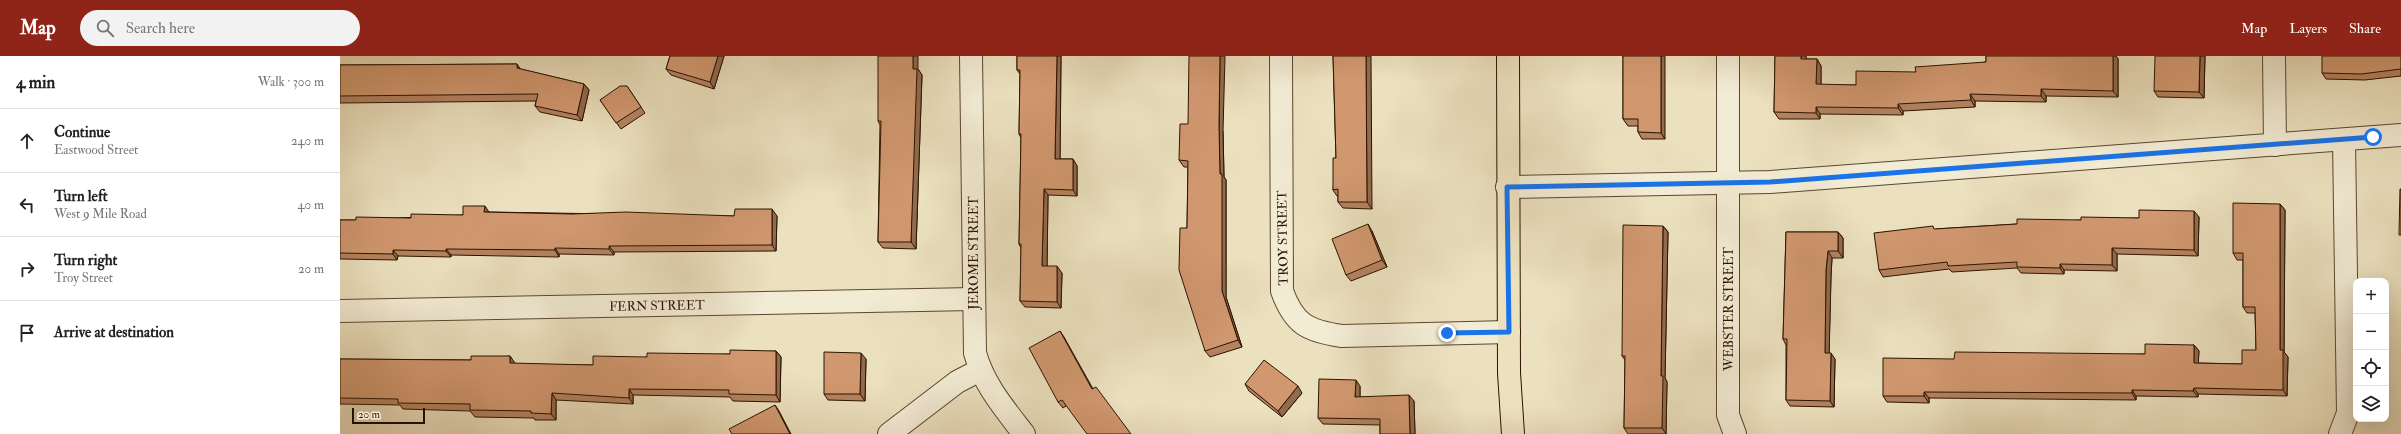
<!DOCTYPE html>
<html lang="en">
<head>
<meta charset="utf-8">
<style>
  :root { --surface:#fff; --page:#f2f2f2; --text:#222; --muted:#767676; --line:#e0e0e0; --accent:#8f2418 }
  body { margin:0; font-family:"IM FELL Double Pica",serif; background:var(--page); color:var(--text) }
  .controls { position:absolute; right:12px; bottom:12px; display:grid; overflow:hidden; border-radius:8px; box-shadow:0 4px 16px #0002 }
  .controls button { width:36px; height:36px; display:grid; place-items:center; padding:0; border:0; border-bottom:1px solid var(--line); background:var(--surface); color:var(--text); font:20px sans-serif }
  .scale { position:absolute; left:12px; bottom:10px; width:73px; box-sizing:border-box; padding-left:4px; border:2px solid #2b1200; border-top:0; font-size:11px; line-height:14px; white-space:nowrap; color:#2b1200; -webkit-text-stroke:3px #f3ecd5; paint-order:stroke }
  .stop { position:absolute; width:12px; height:12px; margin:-9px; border:3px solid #1a73e8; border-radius:50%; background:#fff }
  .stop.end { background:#1a73e8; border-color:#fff; box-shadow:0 1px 4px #0008 }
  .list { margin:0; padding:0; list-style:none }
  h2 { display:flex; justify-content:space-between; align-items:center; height:52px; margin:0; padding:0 16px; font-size:17px }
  h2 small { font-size:13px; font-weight:400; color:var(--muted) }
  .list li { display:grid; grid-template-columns:26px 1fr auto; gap:12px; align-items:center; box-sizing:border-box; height:64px; padding:0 16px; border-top:1px solid var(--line) }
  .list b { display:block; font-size:15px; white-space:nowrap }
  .list p { margin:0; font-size:13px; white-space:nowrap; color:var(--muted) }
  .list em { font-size:13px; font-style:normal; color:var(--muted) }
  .icon { flex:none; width:22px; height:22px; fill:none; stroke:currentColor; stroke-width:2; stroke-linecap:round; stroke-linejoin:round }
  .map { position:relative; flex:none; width:2061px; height:378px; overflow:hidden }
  header { display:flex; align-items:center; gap:24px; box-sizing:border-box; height:56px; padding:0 20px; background:var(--accent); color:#fff }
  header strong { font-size:19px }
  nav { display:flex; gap:22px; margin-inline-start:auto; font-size:14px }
  .search { width:280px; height:36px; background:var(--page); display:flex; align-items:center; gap:10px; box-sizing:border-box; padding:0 14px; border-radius:22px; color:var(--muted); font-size:15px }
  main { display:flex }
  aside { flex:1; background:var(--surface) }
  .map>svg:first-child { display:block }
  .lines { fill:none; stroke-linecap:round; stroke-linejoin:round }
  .minor-casing { stroke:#5b4630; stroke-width:24 }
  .major-casing { stroke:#2b1200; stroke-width:24 }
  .minor { stroke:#f3ecd5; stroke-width:22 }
  .major { stroke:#ece1bf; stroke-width:22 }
  .wall { fill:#b48360; stroke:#2b1200 }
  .shaded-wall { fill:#926a4e; stroke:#2b1200 }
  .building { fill:#d19870; stroke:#2b1200 }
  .route { stroke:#1a73e8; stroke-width:5 }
  .labels { text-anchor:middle; stroke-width:3; stroke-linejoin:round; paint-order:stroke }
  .street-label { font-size:13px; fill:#2b1200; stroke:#f3ecd5 }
</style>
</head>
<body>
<header>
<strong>Map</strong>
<div class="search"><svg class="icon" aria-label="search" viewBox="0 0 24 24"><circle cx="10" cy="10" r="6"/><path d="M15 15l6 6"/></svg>Search here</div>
<nav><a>Map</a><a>Layers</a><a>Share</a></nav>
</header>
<main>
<aside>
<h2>4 min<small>Walk · 300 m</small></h2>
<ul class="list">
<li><svg class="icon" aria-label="ahead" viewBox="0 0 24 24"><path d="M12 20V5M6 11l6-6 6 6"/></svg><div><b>Continue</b><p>Eastwood Street</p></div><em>240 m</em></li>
<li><svg class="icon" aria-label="left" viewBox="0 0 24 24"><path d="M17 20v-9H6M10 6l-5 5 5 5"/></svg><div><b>Turn left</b><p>West 9 Mile Road</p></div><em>40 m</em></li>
<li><svg class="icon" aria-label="right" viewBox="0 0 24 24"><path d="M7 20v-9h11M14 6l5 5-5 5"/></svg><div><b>Turn right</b><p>Troy Street</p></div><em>20 m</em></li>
<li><svg class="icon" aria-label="arrive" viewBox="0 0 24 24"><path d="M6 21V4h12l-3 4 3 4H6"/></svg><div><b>Arrive at destination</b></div></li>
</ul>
</aside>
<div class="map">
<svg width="2061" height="378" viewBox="0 0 2061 378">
  <rect width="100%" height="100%" fill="#ece1bf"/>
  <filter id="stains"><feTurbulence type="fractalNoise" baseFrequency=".005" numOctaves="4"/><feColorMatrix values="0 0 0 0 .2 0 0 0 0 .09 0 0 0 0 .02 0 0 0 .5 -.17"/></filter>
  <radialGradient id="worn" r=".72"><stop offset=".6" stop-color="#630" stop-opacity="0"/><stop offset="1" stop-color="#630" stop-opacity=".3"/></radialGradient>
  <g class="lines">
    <defs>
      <g id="minor">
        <path d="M631,0L635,297C644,329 664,352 684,378"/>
        <path d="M941,0L942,235C954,268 967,275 1002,280L1169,276"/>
        <polyline points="1388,0 1388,359 1395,378"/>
        <polyline points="1934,0 1935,89"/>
        <polyline points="1167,131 1430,126 2061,79"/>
        <polyline points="0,255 633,243"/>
        <polyline points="549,378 617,326 640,314"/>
        <polyline points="2000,378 2008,357 2004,84"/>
      </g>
      <polyline id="major" points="1168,0 1169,317 1173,378"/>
    </defs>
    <use href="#minor" class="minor-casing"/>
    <use href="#major" class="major-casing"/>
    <use href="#minor" class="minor"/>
    <use href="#major" class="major"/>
  </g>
  <g class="wall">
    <polygon points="330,0 384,0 374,33 331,19 326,13"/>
    <polygon points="677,0 721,0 720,103 733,103 737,110 737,140 708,139 707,210 722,217 721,252 685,251 680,245 681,192 679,188 681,82 679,78 680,18 677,14"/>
    <polygon points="993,0 1032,153 1003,152 998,146 998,140 997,140 993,134 996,102"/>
    <polygon points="1283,0 1325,83 1302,83 1298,76 1298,70 1288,70 1283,63"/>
    <polygon points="1435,0 1466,0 1466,3 1477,3 1481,10 1481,29 1516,29 1576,16 1646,6 1646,0 1776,0 1778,3 1778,41 1706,40 1706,46 1635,45 1635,51 1563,55 1563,59 1480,58 1480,63 1439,63 1434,56"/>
    <polygon points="1865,0 1864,42 1818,41 1814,35"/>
    <polygon points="2061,0 2061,20 2025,24 1986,23 1982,17"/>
    <polygon points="177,8 180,13 244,28 249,34 242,65 200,56 195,50 196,45 0,47 0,9"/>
    <polygon points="578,13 582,19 576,193 543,192 538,186 540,69 538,65"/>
    <polygon points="287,30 305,57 281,73 260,44"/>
    <polygon points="883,75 884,121 886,124 886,241 902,291 870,301 865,295 847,172 848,111 844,111 839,104"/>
    <polygon points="1940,148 1945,154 1944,296 1948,301 1947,340 1858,338 1858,341 1796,340 1796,344 1589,342 1589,347 1547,346 1543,340 1614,303 1805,298 1854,289 1859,295 1858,307 1902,308 1916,294 1915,257 1907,257 1903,251 1903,204 1897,204 1893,197"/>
    <polygon points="149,156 394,160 437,160 436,195 274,196 274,199 219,198 219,201 111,199 111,201 58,200 57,204 0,203 0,164 16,164 123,159"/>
    <polygon points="1859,161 1858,200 1777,198 1777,215 1724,214 1724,218 1681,217 1677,212 1612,216 1609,213 1543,221 1539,214 1596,173 1741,164 1799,162"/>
    <polygon points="1323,170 1328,176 1325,322 1327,326 1326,378 1288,378 1284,372 1285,304 1282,300"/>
    <polygon points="1032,175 1047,211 1011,225 1006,219"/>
    <polygon points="1446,176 1498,176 1503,182 1503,202 1492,202 1491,220 1489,297 1495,303 1494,351 1450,350 1446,344 1446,289 1443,283"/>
    <polygon points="724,281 726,350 723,352 718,346"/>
    <polygon points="436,295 441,301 440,346 393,345 390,341 293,339 293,348 216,344 216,364 195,364 194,362 135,361 130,355 63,353 60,349 0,348 0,303 131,304 170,300 175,308 253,309 307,301 390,298"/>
    <polygon points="526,303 525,345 488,344 484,338"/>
    <polygon points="905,328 962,337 942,361 909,335"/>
    <polygon points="1020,330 1020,341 1074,345 1075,378 1040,378 1040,369 983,368 978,362"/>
  </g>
  <g class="shaded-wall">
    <polygon points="378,0 384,0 374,33 370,26"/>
    <polygon points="573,0 578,0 578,13 582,19 576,193 571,186"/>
    <polygon points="717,0 721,0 720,110 715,103"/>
    <polygon points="880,0 885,0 883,75 884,121 886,124 886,241 902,291 898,284 882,235 879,69"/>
    <polygon points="1026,0 1031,0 1032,153 1027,146"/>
    <polygon points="1321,0 1325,0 1325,83 1321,77"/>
    <polygon points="1461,0 1466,0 1466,9 1461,3"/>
    <polygon points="1773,0 1776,0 1778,3 1778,41 1773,35"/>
    <polygon points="1860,0 1865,0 1864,42 1859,36"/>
    <polygon points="1477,3 1481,10 1481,35 1476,28"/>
    <polygon points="177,8 181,14 177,12"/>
    <polygon points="244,28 249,34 242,65 237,59"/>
    <polygon points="1701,33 1706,40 1706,46 1701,40"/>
    <polygon points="1630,38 1635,45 1635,51 1631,44"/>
    <polygon points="1558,48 1563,55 1563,59 1558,52"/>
    <polygon points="1476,51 1480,58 1480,63 1476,57"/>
    <polygon points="733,103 737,110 737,140 733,134"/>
    <polygon points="704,133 708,139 707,216 702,210"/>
    <polygon points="1940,148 1945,154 1944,296 1948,301 1947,340 1943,334 1940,294"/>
    <polygon points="145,150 149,156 144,156"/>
    <polygon points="432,153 437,160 436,195 432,189"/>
    <polygon points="1854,155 1859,161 1858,200 1854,194"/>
    <polygon points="1028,168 1032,175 1047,211 1042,204"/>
    <polygon points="1323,170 1328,176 1325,322 1327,326 1326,378 1322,372 1321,320"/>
    <polygon points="1498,176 1503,182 1503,202 1498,195"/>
    <polygon points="269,190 274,196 274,199 269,193"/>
    <polygon points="215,192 219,198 219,201 215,194"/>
    <polygon points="1772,192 1777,198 1777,215 1772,209"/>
    <polygon points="106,193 111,199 111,201 106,195"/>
    <polygon points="53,194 58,200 57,204 53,198"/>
    <polygon points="1488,195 1492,202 1491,220 1489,303 1485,297 1486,214"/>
    <polygon points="1720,208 1724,214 1724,218 1720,212"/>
    <polygon points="717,210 722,217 721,252 717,246"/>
    <polygon points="720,275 724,281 757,340 752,333"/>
    <polygon points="1854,289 1859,295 1858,313 1854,307"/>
    <polygon points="436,295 441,301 440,346 436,339"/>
    <polygon points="521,297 526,303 525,345 520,338"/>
    <polygon points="1491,297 1495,303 1494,351 1490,345"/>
    <polygon points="170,300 175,307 175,314 170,307"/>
    <polygon points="1016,324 1020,330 1020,347 1015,341"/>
    <polygon points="958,330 962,337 942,361 938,355"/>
    <polygon points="1854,332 1858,338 1858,341 1853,335"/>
    <polygon points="289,333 293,339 293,348 289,342"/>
    <polygon points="1792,334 1796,340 1796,344 1792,337"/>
    <polygon points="1584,336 1589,342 1589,347 1584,340"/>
    <polygon points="212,337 216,344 216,364 211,358"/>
    <polygon points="1069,339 1074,345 1075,378 1070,378"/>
    <polygon points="435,349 439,355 451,378 450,378"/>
  </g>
  <g class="building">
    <polygon points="330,0 378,0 370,26 326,13"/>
    <polygon points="538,0 573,0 573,13 577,13 571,186 538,186 541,65 538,65"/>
    <polygon points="677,0 717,0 715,103 733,103 733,134 704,133 702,210 717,210 717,246 680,245 681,188 679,188 681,78 679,78 680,14 677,14"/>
    <polygon points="849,0 880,0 879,69 880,118 882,118 882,235 898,284 865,295 839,214 840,172 847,172 848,105 839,104 840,68 848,68"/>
    <polygon points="993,0 1026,0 1027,146 998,146 998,133 993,134 993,102 996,102"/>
    <polygon points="1283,0 1321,0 1321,77 1298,76 1298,63 1283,63"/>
    <polygon points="1435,0 1461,0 1461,3 1477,3 1476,28 1516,29 1516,15 1576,16 1575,11 1646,6 1646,0 1773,0 1773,35 1701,33 1701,40 1630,38 1631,44 1558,48 1558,52 1476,51 1476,57 1434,56"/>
    <polygon points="1815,0 1860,0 1859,36 1814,35"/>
    <polygon points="1982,0 2061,0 2061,13 2021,18 1982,17"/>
    <polygon points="177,8 177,12 244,28 237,59 195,50 198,38 0,40 0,9"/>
    <polygon points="280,30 287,30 301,51 276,67 260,44"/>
    <polygon points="2060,133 2061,133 2061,179 2059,179"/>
    <polygon points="1893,147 1940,148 1940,294 1943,294 1943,334 1854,332 1853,335 1792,334 1792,337 1584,336 1584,340 1543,340 1543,302 1614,303 1615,296 1805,298 1805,288 1854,289 1854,307 1902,308 1902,294 1916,294 1915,251 1903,251 1903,197 1893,197"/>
    <polygon points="123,150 145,150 144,156 232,158 286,156 394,160 395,153 432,153 432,189 269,190 269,193 215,192 215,194 106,193 106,195 53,194 53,198 0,197 0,164 16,164 16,161 71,162 71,158 123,159"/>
    <polygon points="1799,154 1854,155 1854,194 1772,192 1772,209 1720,208 1720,212 1677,211 1677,206 1608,210 1607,206 1539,214 1534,177 1593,170 1594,173 1677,168 1677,163 1741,164 1741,161 1799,162"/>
    <polygon points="1028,168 1042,204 1006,219 992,183"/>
    <polygon points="1283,169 1323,170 1321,320 1323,320 1322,372 1284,372 1285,300 1282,300"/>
    <polygon points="1446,176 1498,176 1498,195 1488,195 1486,214 1485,297 1491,297 1490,345 1446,344 1447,283 1443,283"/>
    <polygon points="720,275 752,333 756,331 791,378 747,378 722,344 718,346 689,292"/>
    <polygon points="390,294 436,295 436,339 389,338 389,334 289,333 289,342 212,337 211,358 191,357 191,355 130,354 130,348 58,347 58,343 0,342 0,303 131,304 131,300 170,300 170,307 253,309 253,300 307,301 307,297 390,298"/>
    <polygon points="484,296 521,297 520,338 484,338"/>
    <polygon points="924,304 958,330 938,355 905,328"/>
    <polygon points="979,323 1016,324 1015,341 1069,339 1070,378 1040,378 1040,363 978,362"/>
    <polygon points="435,349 450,378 392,378 389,373"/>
  </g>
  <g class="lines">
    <polyline class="route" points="1107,277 1169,276 1167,131 1430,126 2033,81"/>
  </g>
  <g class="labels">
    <g class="street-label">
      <text transform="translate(942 182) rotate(-91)" y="5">TROY STREET</text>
      <text transform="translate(633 197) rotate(-90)" y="5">JEROME STREET</text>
      <text transform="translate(317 249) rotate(-1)" y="5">FERN STREET</text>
      <text transform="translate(1388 253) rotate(-90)" y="5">WEBSTER STREET</text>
    </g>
  </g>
  <rect width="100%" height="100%" filter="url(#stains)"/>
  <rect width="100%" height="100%" fill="url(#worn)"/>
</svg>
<div class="controls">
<button>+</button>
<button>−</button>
<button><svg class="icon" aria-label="locate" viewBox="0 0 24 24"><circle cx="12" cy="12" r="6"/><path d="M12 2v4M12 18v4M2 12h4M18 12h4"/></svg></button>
<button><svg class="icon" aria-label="layers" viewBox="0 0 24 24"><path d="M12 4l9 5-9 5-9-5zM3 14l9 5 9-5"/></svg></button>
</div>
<div class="scale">20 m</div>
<div class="stop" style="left:2033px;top:81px"></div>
<div class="stop end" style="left:1107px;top:277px"></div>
</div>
</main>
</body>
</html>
